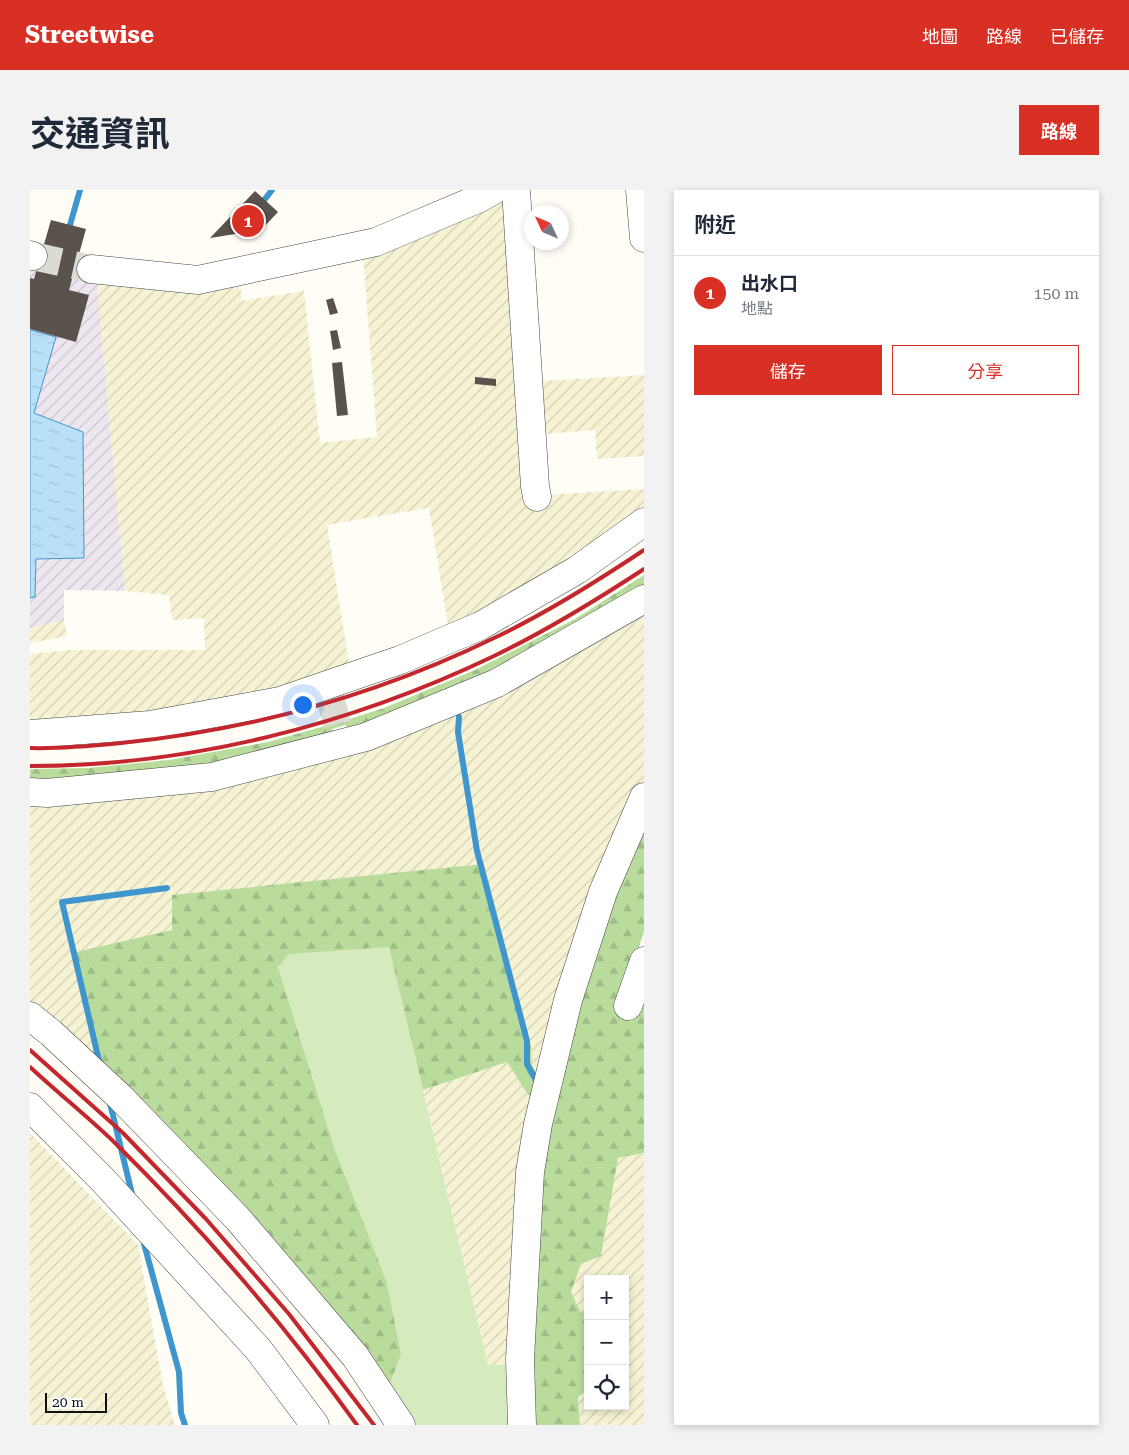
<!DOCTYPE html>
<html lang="zh-TW">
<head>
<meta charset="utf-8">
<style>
  :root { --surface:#fff; --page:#f2f2f3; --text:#1f2937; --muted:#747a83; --line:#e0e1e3; --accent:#d93025 }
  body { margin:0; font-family:"Roboto Serif","Noto Sans TC",serif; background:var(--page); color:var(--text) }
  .controls { position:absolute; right:15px; bottom:15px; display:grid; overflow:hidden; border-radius:0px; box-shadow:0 2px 8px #0003 }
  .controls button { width:45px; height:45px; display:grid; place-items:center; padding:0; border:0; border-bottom:1px solid var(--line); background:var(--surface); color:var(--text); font:25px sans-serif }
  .compass { position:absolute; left:494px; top:15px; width:45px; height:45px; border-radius:50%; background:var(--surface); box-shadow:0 2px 8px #0003; rotate:314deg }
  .scale { position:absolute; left:15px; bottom:12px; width:62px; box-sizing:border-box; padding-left:5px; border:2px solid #111; border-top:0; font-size:14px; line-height:18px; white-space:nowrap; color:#111; -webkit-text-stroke:4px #fff; paint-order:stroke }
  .you { position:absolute; left:272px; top:514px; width:18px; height:18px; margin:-12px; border:4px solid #fff; border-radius:50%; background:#1a73e8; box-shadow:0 0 0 8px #1a73e833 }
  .badge { display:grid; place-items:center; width:32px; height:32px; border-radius:50%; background:var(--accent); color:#fff; font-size:16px; font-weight:700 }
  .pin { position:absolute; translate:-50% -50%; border:2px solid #fff; box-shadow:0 1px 5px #0006 }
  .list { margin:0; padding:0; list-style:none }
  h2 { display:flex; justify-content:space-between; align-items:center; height:65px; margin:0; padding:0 20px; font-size:21px }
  h2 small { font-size:16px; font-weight:400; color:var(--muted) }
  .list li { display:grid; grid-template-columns:32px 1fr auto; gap:15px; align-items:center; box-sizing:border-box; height:75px; padding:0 20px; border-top:1px solid var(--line) }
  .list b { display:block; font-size:19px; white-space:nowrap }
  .list p { margin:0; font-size:16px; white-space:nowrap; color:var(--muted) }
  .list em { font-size:16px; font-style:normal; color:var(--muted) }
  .actions { display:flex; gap:10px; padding:15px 20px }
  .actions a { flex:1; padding:11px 0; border:1px solid var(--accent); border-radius:0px; text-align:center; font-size:18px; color:var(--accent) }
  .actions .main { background:var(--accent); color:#fff }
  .icon { flex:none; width:28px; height:28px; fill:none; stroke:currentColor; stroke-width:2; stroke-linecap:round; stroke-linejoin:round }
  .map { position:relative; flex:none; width:614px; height:1235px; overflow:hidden; border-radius:0px }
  header { display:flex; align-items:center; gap:30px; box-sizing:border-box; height:70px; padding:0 25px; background:var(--accent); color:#fff }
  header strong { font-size:24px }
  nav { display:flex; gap:28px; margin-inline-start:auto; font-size:18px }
  .intro { display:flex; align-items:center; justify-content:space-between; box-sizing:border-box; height:120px; padding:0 30px }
  h1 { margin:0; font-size:35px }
  .button { padding:12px 22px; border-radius:0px; background:var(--accent); color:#fff; font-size:18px; font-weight:700 }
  main { display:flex; gap:30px; padding:0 30px }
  aside { flex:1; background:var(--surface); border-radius:0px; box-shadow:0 2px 8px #0003 }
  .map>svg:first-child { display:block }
  .industrial { fill:url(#industrial-furrows) }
  .farmland { fill:url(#farmland-furrows) }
  .grass { fill:#d5ebbd }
  .forest { fill:url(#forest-firs) }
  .water { fill:url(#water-ripples); stroke:#3f96cf }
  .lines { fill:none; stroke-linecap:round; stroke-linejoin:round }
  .stream { stroke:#3f96cf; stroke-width:6 }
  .building { fill:#5a524d }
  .minor-tunnel { stroke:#dbdad3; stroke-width:28; stroke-dasharray:28 14; stroke-linecap:butt }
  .minor-casing { stroke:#444; stroke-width:29 }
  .minor { stroke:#fff; stroke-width:28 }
  .rail { stroke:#c4262e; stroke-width:4 }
</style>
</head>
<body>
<header>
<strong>Streetwise</strong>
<nav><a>地圖</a><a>路線</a><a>已儲存</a></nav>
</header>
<div class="intro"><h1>交通資訊</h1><a class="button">路線</a></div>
<main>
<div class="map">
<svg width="614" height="1235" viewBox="0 0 614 1235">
  <defs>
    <pattern id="industrial-furrows" width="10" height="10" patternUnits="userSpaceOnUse" patternTransform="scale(1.25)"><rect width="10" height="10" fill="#eee6ef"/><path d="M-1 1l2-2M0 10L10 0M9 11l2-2" fill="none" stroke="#cbc4cc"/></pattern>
    <pattern id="farmland-furrows" width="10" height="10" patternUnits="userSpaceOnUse" patternTransform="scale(1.25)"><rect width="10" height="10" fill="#f6f3d4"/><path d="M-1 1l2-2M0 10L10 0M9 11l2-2" fill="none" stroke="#d2cfb5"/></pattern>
    <pattern id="forest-firs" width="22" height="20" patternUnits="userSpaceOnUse" patternTransform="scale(1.25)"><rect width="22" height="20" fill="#b9dc9c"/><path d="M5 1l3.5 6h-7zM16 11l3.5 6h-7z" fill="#9ebc85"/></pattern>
    <pattern id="water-ripples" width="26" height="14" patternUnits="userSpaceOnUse" patternTransform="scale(1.25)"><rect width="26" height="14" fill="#b9e0f7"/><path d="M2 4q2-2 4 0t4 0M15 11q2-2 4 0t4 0" fill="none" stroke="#9ebfd3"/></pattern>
  </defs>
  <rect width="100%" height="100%" fill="#fffdf5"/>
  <polygon class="industrial" points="0,76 67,92 95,401 34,400 34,430 0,438"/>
  <g class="farmland">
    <polygon points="479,3 497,306 614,299 614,324 419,442 399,318 297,335 320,480 248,505 0,539 0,464 39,460 175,460 174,428 142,430 139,405 95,401 67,92 210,91 212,111 274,101 290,253 347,247 333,65"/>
    <polygon points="614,185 614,266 567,269 565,240 515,244 512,191"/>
    <polygon points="614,416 614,594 599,623 512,893 502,875 501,857 142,740 68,877 0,818 0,609 286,568"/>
    <polygon points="34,430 37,446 0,453 0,438"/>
    <polygon points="477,872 498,905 509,908 485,1174 458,1175 393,900"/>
    <polygon points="0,943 108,1055 133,1195 145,1235 0,1235"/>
    <polygon points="614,963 614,1235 550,1235 548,1206 558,1200 558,1216 595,1216 595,1089 558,1089 558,1125 550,1121 541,1102 551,1074 571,1066 588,968"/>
  </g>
  <polygon class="grass" points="359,757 458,1175 485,1174 487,1235 382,1235 357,1201 356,1090 304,957 248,777 259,764"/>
  <g class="forest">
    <polygon points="614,385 614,399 456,490 319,539 315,535 302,539 301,544 169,581 0,595 0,579 58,578 139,570 238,552 316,530 354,518 445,480 545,429"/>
    <polygon points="614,620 614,742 604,771 603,820 614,816 614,963 588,968 571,1066 551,1074 541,1102 550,1121 558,1125 558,1200 548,1207 550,1235 495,1235 512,934"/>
    <polygon points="454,674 501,857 502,875 512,893 509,908 498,905 477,872 393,900 359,757 259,764 248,777 304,957 356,1090 371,1164 357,1201 68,877 42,763 142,740 142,705"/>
  </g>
  <polygon class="water" points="0,140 26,147 4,223 53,242 54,368 6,369 5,407 0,408"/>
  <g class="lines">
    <g class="stream">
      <polyline points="235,9 242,0"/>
      <polyline points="40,35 50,0"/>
      <polyline points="429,527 428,542 447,661 497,851 497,874 508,894"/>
      <polyline points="70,875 32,712 137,698"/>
      <polyline points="79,909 103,1008"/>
      <polyline points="113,1050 149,1182 151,1223 155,1235"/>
    </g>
  </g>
  <g class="building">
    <polygon points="225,1 248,22 231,40 180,48"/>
    <polygon points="21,30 56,39 39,100 59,105 46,152 0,139 0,88 4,89"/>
    <polygon points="303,108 308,123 300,125 296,110"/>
    <polygon points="307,140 311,158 303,160 300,141"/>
    <polygon points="312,172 318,225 307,226 302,173"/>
    <polygon points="445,187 466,189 466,196 445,194"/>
  </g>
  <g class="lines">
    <g class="minor-tunnel">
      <polyline points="3,66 61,79"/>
      <polyline points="300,507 308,537"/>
    </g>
    <defs>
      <g id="minor">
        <polyline points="486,0 505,296 507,307"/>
        <polyline points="610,0 614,48"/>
        <polyline points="0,65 3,66"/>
        <polyline points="61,79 168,90 346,52 450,8 464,0"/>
        <polyline points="0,544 120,535 250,511 370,470 450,436 547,380 614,332"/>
        <polyline points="0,602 17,603 182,587 336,547 467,493 614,409"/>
        <polyline points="598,816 614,771"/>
        <polyline points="0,826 21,843 90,907 208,1029 325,1166 371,1235"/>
        <polyline points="0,917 72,989 228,1159 285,1235"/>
        <polyline points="492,1235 490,1169 500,982 508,934 538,810 573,702 614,607"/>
      </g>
    </defs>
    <use href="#minor" class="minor-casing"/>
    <use href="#minor" class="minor"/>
    <g class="rail">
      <path d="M0,558C30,559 61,556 91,553C220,540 347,505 464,448C517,423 566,392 614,360"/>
      <path d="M0,576C160,576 320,535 464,466C516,441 565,411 614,379"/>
      <polyline points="0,860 93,943 176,1029 259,1124 344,1235"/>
      <path d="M0,877C28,903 58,927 85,953C173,1040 255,1135 327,1235"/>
    </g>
  </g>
</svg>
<div class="controls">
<button>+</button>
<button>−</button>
<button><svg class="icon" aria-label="locate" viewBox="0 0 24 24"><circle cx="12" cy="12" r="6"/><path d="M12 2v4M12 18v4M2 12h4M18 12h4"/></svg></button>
</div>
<svg class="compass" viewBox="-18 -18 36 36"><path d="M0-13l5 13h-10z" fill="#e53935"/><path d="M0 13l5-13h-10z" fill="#747a83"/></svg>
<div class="scale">20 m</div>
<div class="you"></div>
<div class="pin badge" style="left:218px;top:31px">1</div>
</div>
<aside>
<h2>附近<small></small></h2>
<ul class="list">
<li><span class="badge">1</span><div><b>出水口</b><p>地點</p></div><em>150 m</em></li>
</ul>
<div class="actions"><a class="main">儲存</a><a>分享</a></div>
</aside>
</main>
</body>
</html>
